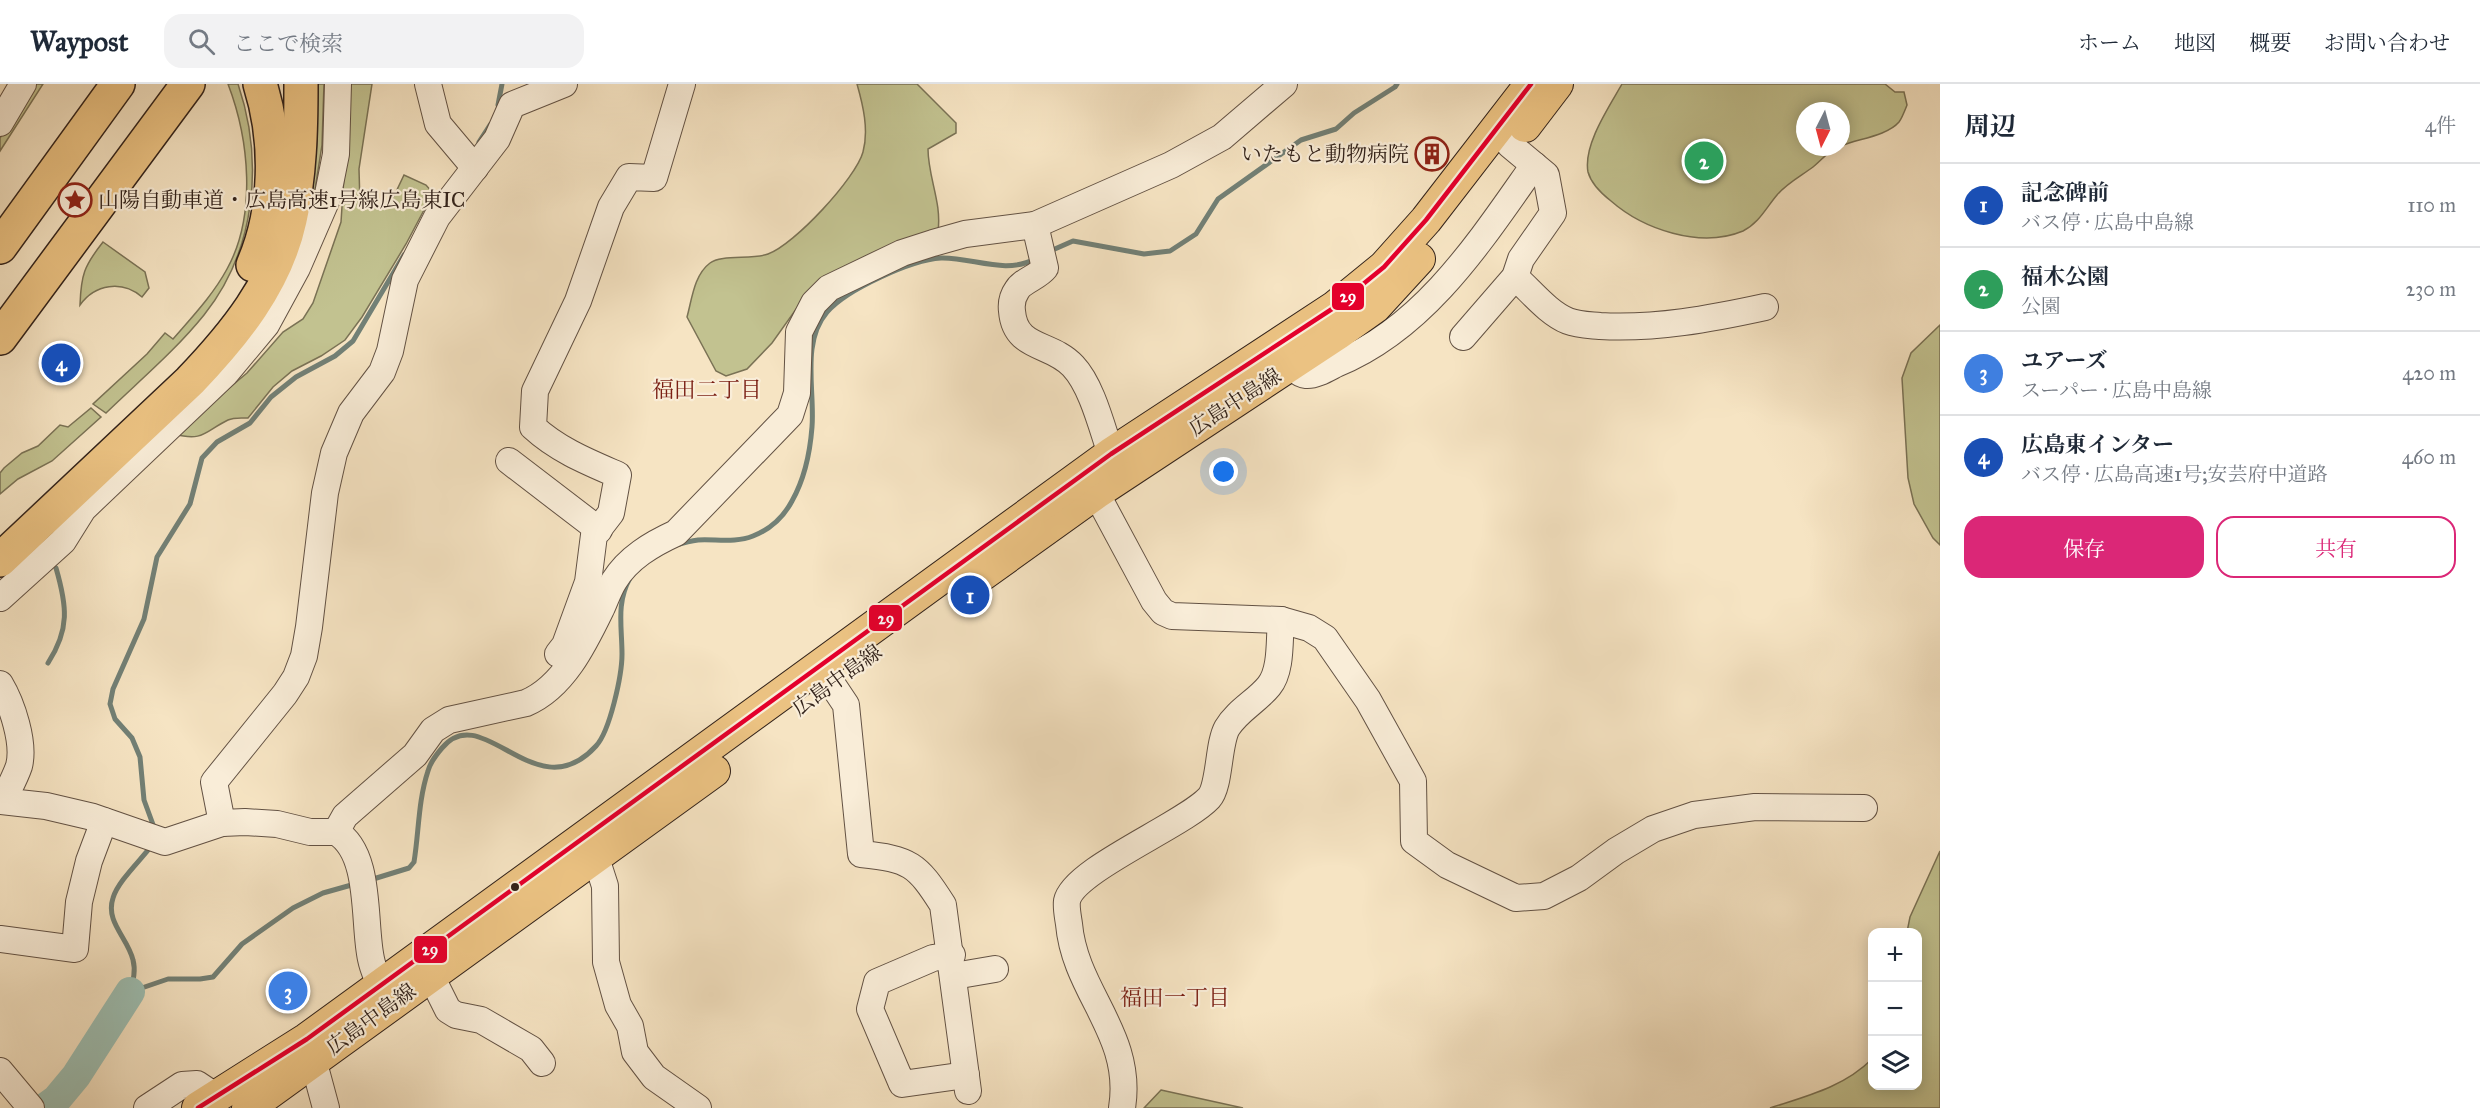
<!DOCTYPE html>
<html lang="ja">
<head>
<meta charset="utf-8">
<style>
  :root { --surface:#fff; --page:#f2f2f3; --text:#1f2937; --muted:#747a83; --line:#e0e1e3; --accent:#db2777 }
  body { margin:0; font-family:"IM FELL Great Primer","Noto Serif JP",serif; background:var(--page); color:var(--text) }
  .controls { position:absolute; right:18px; bottom:18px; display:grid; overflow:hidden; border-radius:12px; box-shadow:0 3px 15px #0003 }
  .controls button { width:54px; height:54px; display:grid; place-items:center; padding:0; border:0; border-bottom:2px solid var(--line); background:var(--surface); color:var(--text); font:30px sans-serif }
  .compass { position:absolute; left:1796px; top:18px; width:54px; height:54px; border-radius:50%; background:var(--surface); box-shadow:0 3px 15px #0003; rotate:186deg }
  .you { position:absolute; left:1224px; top:388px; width:21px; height:21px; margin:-15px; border:4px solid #fff; border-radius:50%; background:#1a73e8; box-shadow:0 0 0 9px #1a73e833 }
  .badge { display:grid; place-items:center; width:39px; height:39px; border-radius:50%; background:var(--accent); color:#fff; font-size:20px; font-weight:700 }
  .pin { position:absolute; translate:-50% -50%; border:3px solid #fff; box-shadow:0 2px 6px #0006 }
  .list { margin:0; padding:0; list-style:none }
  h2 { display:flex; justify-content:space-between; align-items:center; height:78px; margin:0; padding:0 24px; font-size:26px }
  h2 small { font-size:20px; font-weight:400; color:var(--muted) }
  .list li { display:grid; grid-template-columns:39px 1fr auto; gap:18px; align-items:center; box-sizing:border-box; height:84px; padding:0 24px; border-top:2px solid var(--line) }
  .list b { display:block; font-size:22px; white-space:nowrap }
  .list p { margin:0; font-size:20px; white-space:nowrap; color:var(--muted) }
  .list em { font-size:20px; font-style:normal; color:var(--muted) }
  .actions { display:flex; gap:12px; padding:18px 24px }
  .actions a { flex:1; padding:14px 0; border:2px solid var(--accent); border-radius:18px; text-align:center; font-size:21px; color:var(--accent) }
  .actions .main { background:var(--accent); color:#fff }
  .icon { flex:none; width:33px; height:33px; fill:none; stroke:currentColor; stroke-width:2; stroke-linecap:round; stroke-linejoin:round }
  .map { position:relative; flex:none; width:1940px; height:1024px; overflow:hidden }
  header { display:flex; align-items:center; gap:36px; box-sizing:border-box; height:84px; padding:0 30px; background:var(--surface); border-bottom:2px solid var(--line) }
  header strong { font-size:28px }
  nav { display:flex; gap:33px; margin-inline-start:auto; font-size:21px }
  .search { width:420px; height:54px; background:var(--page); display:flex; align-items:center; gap:15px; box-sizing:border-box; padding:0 21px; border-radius:18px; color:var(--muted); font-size:22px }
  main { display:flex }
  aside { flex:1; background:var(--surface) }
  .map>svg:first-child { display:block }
  .green { fill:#c2c290; stroke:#7a7255; stroke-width:1.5 }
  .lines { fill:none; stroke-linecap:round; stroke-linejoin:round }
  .stream { stroke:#728076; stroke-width:5 }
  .river { stroke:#9dbfb3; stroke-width:30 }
  .minor-casing { stroke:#635244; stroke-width:28 }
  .major-casing { stroke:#32221a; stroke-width:34 }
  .highway-casing { stroke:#32221a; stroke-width:36 }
  .minor { stroke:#f9edd8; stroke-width:26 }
  .major { stroke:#ebc282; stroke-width:32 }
  .highway { stroke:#ebc282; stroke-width:33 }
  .bus-1-casing { stroke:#f9edd8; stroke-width:9 }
  .bus-1 { stroke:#e4002b; stroke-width:4.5 }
  .bus-dot { fill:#32221a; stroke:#f9edd8; stroke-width:2 }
  .labels { text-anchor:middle; stroke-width:4.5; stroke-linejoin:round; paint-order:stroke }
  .poi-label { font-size:21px; fill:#32221a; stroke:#f9edd8; text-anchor:end }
  .street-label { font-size:21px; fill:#32221a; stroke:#f9edd8 }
  .neighbourhood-label { font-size:22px; fill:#7a1f14; stroke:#f9edd8 }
  .line-badge { stroke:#f9edd8; stroke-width:2 }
  .badge-label { font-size:16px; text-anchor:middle; font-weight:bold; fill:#fff }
</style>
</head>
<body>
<header>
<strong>Waypost</strong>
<div class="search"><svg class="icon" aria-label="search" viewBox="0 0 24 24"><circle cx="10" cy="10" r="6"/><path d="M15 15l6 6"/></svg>ここで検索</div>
<nav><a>ホーム</a><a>地図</a><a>概要</a><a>お問い合わせ</a></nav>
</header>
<main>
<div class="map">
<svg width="1940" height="1024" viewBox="0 0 1940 1024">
  <rect width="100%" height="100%" fill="#f6e4c3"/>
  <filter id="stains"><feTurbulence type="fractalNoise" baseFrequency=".00333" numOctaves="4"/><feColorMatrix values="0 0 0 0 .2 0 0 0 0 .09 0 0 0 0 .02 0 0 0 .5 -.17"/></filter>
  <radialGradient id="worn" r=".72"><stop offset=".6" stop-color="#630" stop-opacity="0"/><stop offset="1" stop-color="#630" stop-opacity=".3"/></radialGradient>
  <g class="green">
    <polygon points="32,0 43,0 0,67 0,54"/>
    <path d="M228,0H238C264,77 256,166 204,231C175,267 139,297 106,329L93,320L147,270L165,249L173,255C192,233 213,211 227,185C257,131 249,55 228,0Z"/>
    <polygon points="317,0 324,0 322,61 313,118 311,117 317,58"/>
    <path d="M350,0H372L359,85L360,120L378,125L394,112L404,91L426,101L433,109L406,160L362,233L345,256L321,272L292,287L273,303L248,334C242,334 234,333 228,336C205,347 204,358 174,350L247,289L283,248L303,235L313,219L341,138Z"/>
    <path d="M857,0H917L956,39V49L928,65C928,93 942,119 938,147L804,214L772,259L747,285L726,292L716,287L687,233C692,215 694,191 710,179C721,170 753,176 768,170C794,161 856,94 863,68C869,46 863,21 857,0Z"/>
    <path d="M1622,0H1885L1895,8H1904L1907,21C1905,26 1902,34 1899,38C1887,52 1857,55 1841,62V27H1805V63H1838C1828,67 1822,76 1813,83C1801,92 1787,99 1777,111C1766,124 1759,139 1743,147C1700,165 1643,145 1611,117C1602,110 1591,99 1588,88C1583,61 1609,23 1622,0Z"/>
    <path d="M103,158L145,188L149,204L142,213C122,196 95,200 80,221C81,191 84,182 103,158Z"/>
    <polygon points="1940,241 1940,461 1933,454 1914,420 1908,394 1902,294 1911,269"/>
    <polygon points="91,324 101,333 52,377 18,395 0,410 0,389 4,384 22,369 38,362 60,341 68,343"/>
    <path d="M1940,767V1024H1770C1807,1012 1844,1003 1872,975V1002H1918V848H1907L1910,833Z"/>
    <polygon points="1161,1006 1243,1024 1144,1024"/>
  </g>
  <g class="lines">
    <g class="stream">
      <polyline points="498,21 502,0"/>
      <polyline points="479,58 490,41"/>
      <polyline points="1048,168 1073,157 1144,170 1170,167 1196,150 1218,115 1301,56 1336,45 1354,29 1395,3 1397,0"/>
      <path d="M676,461C683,459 691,457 698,456C716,455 736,459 753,452C771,445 783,434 792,417C805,394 810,369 812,343C815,307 801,258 827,228C847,205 911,176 941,174C972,173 1005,191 1035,175"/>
      <path d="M48,579C70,545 67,522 56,484"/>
      <polyline points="155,746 144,716 140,673 132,654 115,635 110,620 113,605 144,535 157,473 190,420 202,374 217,358 250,339 271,313 296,293 335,272 353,257 404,171"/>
      <path d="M370,796L409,784L414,778C419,748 418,717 428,687C430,679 436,671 442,664C483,614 536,728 596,662C610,647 622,591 622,570C622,543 616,519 630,494"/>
      <polyline points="130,908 168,895 200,895 213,893 242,860 293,824 323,809 355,800"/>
      <path d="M130,908C133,897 136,887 133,876C128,854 105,838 113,814C118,797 141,776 152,761"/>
    </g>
    <polyline class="river" points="45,1024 56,1016 76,992 130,908"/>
    <defs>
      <g id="minor">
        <polyline points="428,0 438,40 475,84"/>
        <polyline points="0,39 23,0"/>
        <path d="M1035,141L1045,184C1038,193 1022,197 1017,206C1012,213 1011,219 1012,227C1015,266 1051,258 1073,282C1092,302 1102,344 1111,370L1096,409L1154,517L1163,528L1172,532L1281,536L1309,544L1325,554L1368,616L1413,697L1414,757L1447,781L1516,814L1544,812L1579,794L1616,767L1653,745L1694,731L1755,723L1864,724"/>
        <path d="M1515,193C1531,207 1548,229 1568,237C1578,241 1590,241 1600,242C1656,245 1710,235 1765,223"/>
        <polyline points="1463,253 1515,193 1521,175 1553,129 1546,91 1510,61"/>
        <path d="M1279,267C1286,275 1295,290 1306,291C1315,292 1328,284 1336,280C1425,244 1481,156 1534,81"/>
        <polyline points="509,377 599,446"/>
        <polyline points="0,514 63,457 83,425 226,289 266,241 297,184 327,115 336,70 338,0"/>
        <path d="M558,570L565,561L588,498L594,451L611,429L618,391C588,378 558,366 533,343L535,307L578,217L611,123L629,93L654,94L682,0"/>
        <path d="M820,582L846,621L861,770C910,775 917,780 943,821L968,1007"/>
        <path d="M0,600C12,620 25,659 19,682C15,694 8,706 3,717"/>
        <path d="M0,717L46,722L93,733L165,758L222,739L245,738L277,740L310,748H336C372,769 363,839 371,875C374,890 382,905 389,918"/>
        <polyline points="222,739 214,698 285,610 296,593 304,572 309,543 325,409 334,369 351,329 382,288 390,267 405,196 437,133 497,55 512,21 564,0"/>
        <path d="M336,748L345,732L415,671L433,646L449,636L526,619C564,603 585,558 602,523C606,514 609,505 614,497C628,474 652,460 676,449L790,331L797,309L799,248L814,219L829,204L902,169L933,159L965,150L1035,141L1171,81L1222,53L1284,0"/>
        <polyline points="586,758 596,774 605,802 606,878 618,921 630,942 635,968 654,993 698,1024"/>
        <polyline points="0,855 75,865 79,818 89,777 104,737"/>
        <polyline points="952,871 933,874 877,898 870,925 902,1000 966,991"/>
        <polyline points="431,892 448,926 456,931 481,936 531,965 542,979"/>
        <polyline points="954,892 995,885"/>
        <polyline points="309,961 326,1024"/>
        <polyline points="0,987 31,1024"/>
        <polyline points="147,1024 182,1001 197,1000 215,1012"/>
        <path d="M1122,1024C1134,950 1075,909 1069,840C1068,833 1066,824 1067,817C1073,786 1184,741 1209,714C1220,702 1218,660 1227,644C1237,627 1257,617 1269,602C1282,586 1279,555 1281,536"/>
      </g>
      <g id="major">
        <polyline points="1525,42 1557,0"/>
        <polyline points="972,498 1096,409 1337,250 1375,223 1419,175"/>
        <polyline points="198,1024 307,955 1111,370 1335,223 1384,183 1426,136 1531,0"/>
        <polyline points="248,1024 714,687"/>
      </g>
      <g id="highway">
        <polyline points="0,163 118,0"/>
        <path d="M253,181C277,126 278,57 260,0"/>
        <polyline points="0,254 188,0"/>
        <path d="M0,476L190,297C234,251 276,200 290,136C300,92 301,45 301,0"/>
      </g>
    </defs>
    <use href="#minor" class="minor-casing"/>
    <use href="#major" class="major-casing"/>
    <use href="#highway" class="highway-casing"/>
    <use href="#minor" class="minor"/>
    <use href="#major" class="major"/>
    <use href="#highway" class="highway"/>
    <defs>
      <polyline id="bus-1" points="198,1024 307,955 1111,370 1335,223 1384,183 1426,136 1531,0"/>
    </defs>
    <use href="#bus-1" class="bus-1-casing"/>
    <use href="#bus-1" class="bus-1"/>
  </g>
  <defs>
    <symbol id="building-ring" viewBox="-11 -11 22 22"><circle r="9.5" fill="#f9edd8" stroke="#8f2418" stroke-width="1.5"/><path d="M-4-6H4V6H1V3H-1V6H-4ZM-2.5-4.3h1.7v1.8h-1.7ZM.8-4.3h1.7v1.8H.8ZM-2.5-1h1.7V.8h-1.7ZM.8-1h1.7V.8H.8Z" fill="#8f2418"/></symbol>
    <symbol id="sight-ring" viewBox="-11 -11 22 22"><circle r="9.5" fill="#f9edd8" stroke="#8f2418" stroke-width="1.5"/><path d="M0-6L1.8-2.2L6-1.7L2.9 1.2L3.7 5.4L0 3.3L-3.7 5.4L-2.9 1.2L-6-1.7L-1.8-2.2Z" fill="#8f2418"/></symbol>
  </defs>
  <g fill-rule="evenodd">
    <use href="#building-ring" x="1413" y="51" width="38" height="38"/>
    <use href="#sight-ring" x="56" y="97" width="38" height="38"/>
  </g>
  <circle class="bus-dot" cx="515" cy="803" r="5"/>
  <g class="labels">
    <g class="poi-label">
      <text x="1409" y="77">いたもと動物病院</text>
      <text x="98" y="123" text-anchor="start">山陽自動車道・広島高速1号線広島東IC</text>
    </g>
    <g class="street-label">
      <text transform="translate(1235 318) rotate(-33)" y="7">広島中島線</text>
      <text transform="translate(837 596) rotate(-36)" y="7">広島中島線</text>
      <text transform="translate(371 935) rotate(-36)" y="7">広島中島線</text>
    </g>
    <g class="neighbourhood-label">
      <text x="707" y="313">福田二丁目</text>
      <text x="1175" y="921">福田一丁目</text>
    </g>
  </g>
  <g class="line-badge">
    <rect x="1331" y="198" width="34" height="29" rx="6" fill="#e4002b"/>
    <rect x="868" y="520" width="35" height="28" rx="6" fill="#e4002b"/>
    <rect x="413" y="851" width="35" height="29" rx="6" fill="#e4002b"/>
  </g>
  <g class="badge-label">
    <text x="1348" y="218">29</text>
    <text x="886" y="540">29</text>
    <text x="430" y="871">29</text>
  </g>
  <rect width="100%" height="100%" filter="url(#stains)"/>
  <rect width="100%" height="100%" fill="url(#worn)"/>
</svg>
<div class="controls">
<button>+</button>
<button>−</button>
<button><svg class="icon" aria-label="layers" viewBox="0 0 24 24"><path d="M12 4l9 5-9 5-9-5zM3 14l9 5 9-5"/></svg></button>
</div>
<svg class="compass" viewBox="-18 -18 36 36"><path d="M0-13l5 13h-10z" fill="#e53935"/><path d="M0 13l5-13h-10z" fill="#747a83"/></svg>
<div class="you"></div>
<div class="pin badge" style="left:970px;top:511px;background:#1a4fb4">1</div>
<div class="pin badge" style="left:1704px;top:77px;background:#2e9e5b">2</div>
<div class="pin badge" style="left:288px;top:907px;background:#3f7fe0">3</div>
<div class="pin badge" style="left:61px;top:279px;background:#1a4fb4">4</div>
</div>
<aside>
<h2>周辺<small>4件</small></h2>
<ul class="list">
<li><span class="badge" style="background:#1a4fb4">1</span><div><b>記念碑前</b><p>バス停 · 広島中島線</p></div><em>110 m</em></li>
<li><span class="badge" style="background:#2e9e5b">2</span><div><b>福木公園</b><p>公園</p></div><em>230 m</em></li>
<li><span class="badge" style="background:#3f7fe0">3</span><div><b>ユアーズ</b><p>スーパー · 広島中島線</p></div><em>420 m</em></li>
<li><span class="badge" style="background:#1a4fb4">4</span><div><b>広島東インター</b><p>バス停 · 広島高速1号;安芸府中道路</p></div><em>460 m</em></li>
</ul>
<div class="actions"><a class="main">保存</a><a>共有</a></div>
</aside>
</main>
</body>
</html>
